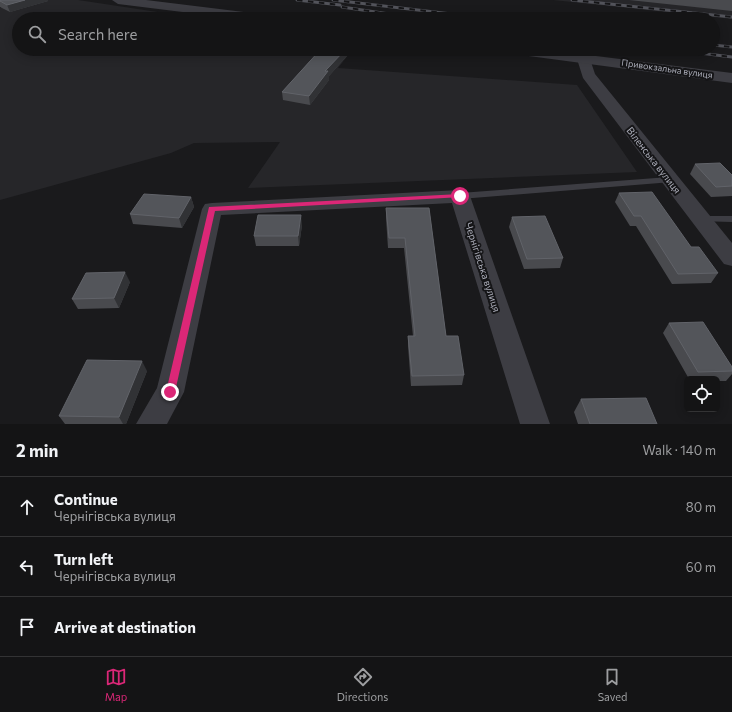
<!DOCTYPE html>
<html lang="en">
<head>
<meta charset="utf-8">
<style>
  :root { --surface:#141415; --page:#212122; --text:#f1f3f6; --muted:#9d9ea0; --line:#333334; --accent:#db2777 }
  body { margin:0; font-family:Commissioner,sans-serif; background:var(--page); color:var(--text) }
  .controls { position:absolute; right:12px; bottom:12px; display:grid; overflow:hidden; border-radius:6px; box-shadow:0 2px 10px #0003 }
  .controls button { width:36px; height:36px; display:grid; place-items:center; padding:0; border:0; border-bottom:1px solid var(--line); background:var(--surface); color:var(--text); font:20px sans-serif }
  .stop { position:absolute; width:12px; height:12px; margin:-9px; border:3px solid #db2777; border-radius:50%; background:#fff }
  .stop.end { background:#db2777; border-color:#fff; box-shadow:0 1px 4px #0008 }
  .list { margin:0; padding:0; list-style:none }
  h2 { display:flex; justify-content:space-between; align-items:center; height:52px; margin:0; padding:0 16px; font-size:17px }
  h2 small { font-size:13px; font-weight:400; color:var(--muted) }
  .list li { display:grid; grid-template-columns:26px 1fr auto; gap:12px; align-items:center; box-sizing:border-box; height:60px; padding:0 16px; border-top:1px solid var(--line) }
  .list b { display:block; font-size:15px; white-space:nowrap }
  .list p { margin:0; font-size:13px; white-space:nowrap; color:var(--muted) }
  .list em { font-size:13px; font-style:normal; color:var(--muted) }
  .icon { flex:none; width:22px; height:22px; fill:none; stroke:currentColor; stroke-width:2; stroke-linecap:round; stroke-linejoin:round }
  .map { position:relative; flex:none; width:732px; height:424px; overflow:hidden }
  .search { position:absolute; background:var(--surface); box-shadow:0 2px 10px #0003; left:12px; right:12px; top:12px; height:44px; display:flex; align-items:center; gap:10px; box-sizing:border-box; padding:0 14px; border-radius:22px; color:var(--muted); font-size:15px }
  .sheet { height:232px; background:var(--surface) }
  nav { display:flex; justify-content:space-around; align-items:center; box-sizing:border-box; height:56px; border-top:1px solid var(--line); background:var(--surface); font-size:11px; color:var(--muted) }
  nav a { display:grid; justify-items:center; gap:2px }
  nav .on { color:var(--accent) }
  .map>svg:first-child { display:block }
  .built { fill:#262629 }
  .lines { fill:none; stroke-linecap:round; stroke-linejoin:round }
  .service { fill:#3d3d43; fill-rule:evenodd }
  .minor { fill:#3d3d43; fill-rule:evenodd }
  .tertiary { fill:#3d3d43; fill-rule:evenodd }
  .rail-casing { stroke:#52535a; stroke-width:3 }
  .rail { stroke:#151517; stroke-width:2; stroke-dasharray:5.5; stroke-linecap:butt }
  .wall { fill:#494a4e }
  .shaded-wall { fill:#313235 }
  .building { fill:#53555a; stroke:#616369 }
  .route { fill:#db2777 }
  .labels { text-anchor:middle; stroke-width:4; stroke-linejoin:round; paint-order:stroke }
  .far-street-label { font-size:9px; fill:#adafbb; stroke:#151517 }
  .street-label { font-size:10px; fill:#adafbb; stroke:#151517 }
</style>
</head>
<body>
<div class="map">
<svg width="732" height="424" viewBox="0 0 732 424">
  <rect width="100%" height="100%" fill="#1a1a1c"/>
  <g class="built">
    <polygon points="23,0 78,0 204,19 19,19 19,49 353,49 338,68 577,85 637,172 248,188 280,142 194,143 171,153 0,200 0,8"/>
    <polygon points="553,0 732,0 732,19"/>
  </g>
  <g class="lines">
    <g class="service">
      <polygon points="669,177 674,180 672,182 460,199 455,196 460,193"/>
      <polygon points="701,216 732,216 732,222 697,221 696,219 697,217"/>
    </g>
    <g class="minor">
      <polygon points="584,55 589,56 595,74 732,243 732,266 724,264 583,78 577,59 579,56"/>
      <polygon points="460,190 467,192 470,196 550,424 520,424 452,203 221,215 184,392 167,424 136,424 157,388 202,209 205,204 212,203"/>
    </g>
    <g class="tertiary">
      <polygon points="112,0 146,0 269,15 275,19 239,19 118,4"/>
      <polygon points="500,49 540,49 732,73 732,83 507,53 502,52"/>
    </g>
    <defs>
      <g id="rail">
        <polyline points="297,0 340,5"/>
        <polyline points="333,0 494,19"/>
        <polyline points="572,0 732,17"/>
        <polyline points="342,7 423,19"/>
        <polyline points="713,45 732,47"/>
        <polyline points="667,49 732,57"/>
      </g>
    </defs>
    <use href="#rail" class="rail-casing"/>
    <use href="#rail" class="rail"/>
  </g>
  <g class="wall">
    <polygon points="0,0 48,1 10,12 0,7"/>
    <polygon points="629,0 732,0 732,11"/>
    <polygon points="321,49 353,49 329,76 329,80 310,105 283,100 282,92"/>
    <polygon points="695,164 732,175 732,196 711,197 690,174"/>
    <polygon points="619,193 691,247 718,273 711,283 672,284 636,226 630,226 615,202"/>
    <polygon points="191,197 194,207 182,228 133,224 130,214"/>
    <polygon points="386,208 429,208 446,336 464,375 462,385 411,386 408,346 408,336 413,336 404,248 388,248 386,218"/>
    <polygon points="512,217 563,258 560,268 524,269 509,227"/>
    <polygon points="302,225 299,246 256,246 254,236"/>
    <polygon points="130,282 119,308 78,309 72,299"/>
    <polygon points="669,323 732,367 732,374 726,381 717,381 717,379 689,379 663,333"/>
    <polygon points="147,371 126,424 65,424 59,416"/>
    <polygon points="581,399 657,424 578,424 574,412"/>
  </g>
  <g class="shaded-wall">
    <polygon points="25,0 48,0 48,1 10,12 7,5"/>
    <polygon points="346,49 353,49 329,76 329,80 310,105 309,96 325,71"/>
    <polygon points="191,197 194,207 182,228 179,218"/>
    <polygon points="301,215 302,225 299,246 298,236"/>
    <polygon points="125,272 130,282 119,308 114,298"/>
    <polygon points="142,361 147,371 126,424 123,424 119,417"/>
  </g>
  <g class="building">
    <polygon points="0,0 25,0 7,5 0,1"/>
    <polygon points="321,49 346,49 325,71 328,71 309,96 282,92"/>
    <polygon points="720,163 732,175 732,186 716,187 695,164"/>
    <polygon points="652,192 691,247 699,247 718,273 678,274 641,216 634,216 619,193"/>
    <polygon points="144,194 191,197 179,218 130,214"/>
    <polygon points="386,208 429,208 446,336 458,336 464,375 412,376 408,336 415,336 405,238 389,238"/>
    <polygon points="258,215 301,215 298,236 254,236"/>
    <polygon points="545,216 563,258 527,259 512,217"/>
    <polygon points="125,272 114,298 72,299 86,273"/>
    <polygon points="703,322 732,367 732,371 698,372 669,323"/>
    <polygon points="87,360 142,361 119,417 59,416"/>
    <polygon points="646,398 657,424 590,424 581,399"/>
  </g>
  <polygon class="route" points="460,194 463,196 462,197 215,211 175,392 170,396 167,395 166,392 209,207"/>
  <g class="labels">
    <g class="far-street-label">
      <text transform="translate(667 69) rotate(8)" y="3">Привокзальна вулиця</text>
    </g>
    <g class="street-label">
      <text transform="translate(654 160) rotate(52)" y="4">Віленська вулиця</text>
      <text transform="translate(483 267) rotate(72)" y="4">Чернігівська вулиця</text>
    </g>
  </g>
</svg>
<div class="controls">
<button><svg class="icon" aria-label="locate" viewBox="0 0 24 24"><circle cx="12" cy="12" r="6"/><path d="M12 2v4M12 18v4M2 12h4M18 12h4"/></svg></button>
</div>
<div class="stop" style="left:460px;top:196px"></div>
<div class="stop end" style="left:170px;top:392px"></div>
<div class="search"><svg class="icon" aria-label="search" viewBox="0 0 24 24"><circle cx="10" cy="10" r="6"/><path d="M15 15l6 6"/></svg>Search here</div>
</div>
<section class="sheet">
<h2>2 min<small>Walk · 140 m</small></h2>
<ul class="list">
<li><svg class="icon" aria-label="ahead" viewBox="0 0 24 24"><path d="M12 20V5M6 11l6-6 6 6"/></svg><div><b>Continue</b><p>Чернігівська вулиця</p></div><em>80 m</em></li>
<li><svg class="icon" aria-label="left" viewBox="0 0 24 24"><path d="M17 20v-9H6M10 6l-5 5 5 5"/></svg><div><b>Turn left</b><p>Чернігівська вулиця</p></div><em>60 m</em></li>
<li><svg class="icon" aria-label="arrive" viewBox="0 0 24 24"><path d="M6 21V4h12l-3 4 3 4H6"/></svg><div><b>Arrive at destination</b></div></li>
</ul>
</section>
<nav>
<a class="on"><svg class="icon" aria-label="map" viewBox="0 0 24 24"><path d="M3 6l6-2 6 2 6-2v14l-6 2-6-2-6 2zM9 4v14M15 6v14"/></svg>Map</a>
<a><svg class="icon" aria-label="directions" viewBox="0 0 24 24"><path d="M12 3l9 9-9 9-9-9zM9 14v-3h6M13 9l2 2-2 2"/></svg>Directions</a>
<a><svg class="icon" aria-label="saved" viewBox="0 0 24 24"><path d="M7 4h10v16l-5-4-5 4z"/></svg>Saved</a>
</nav>
</body>
</html>
